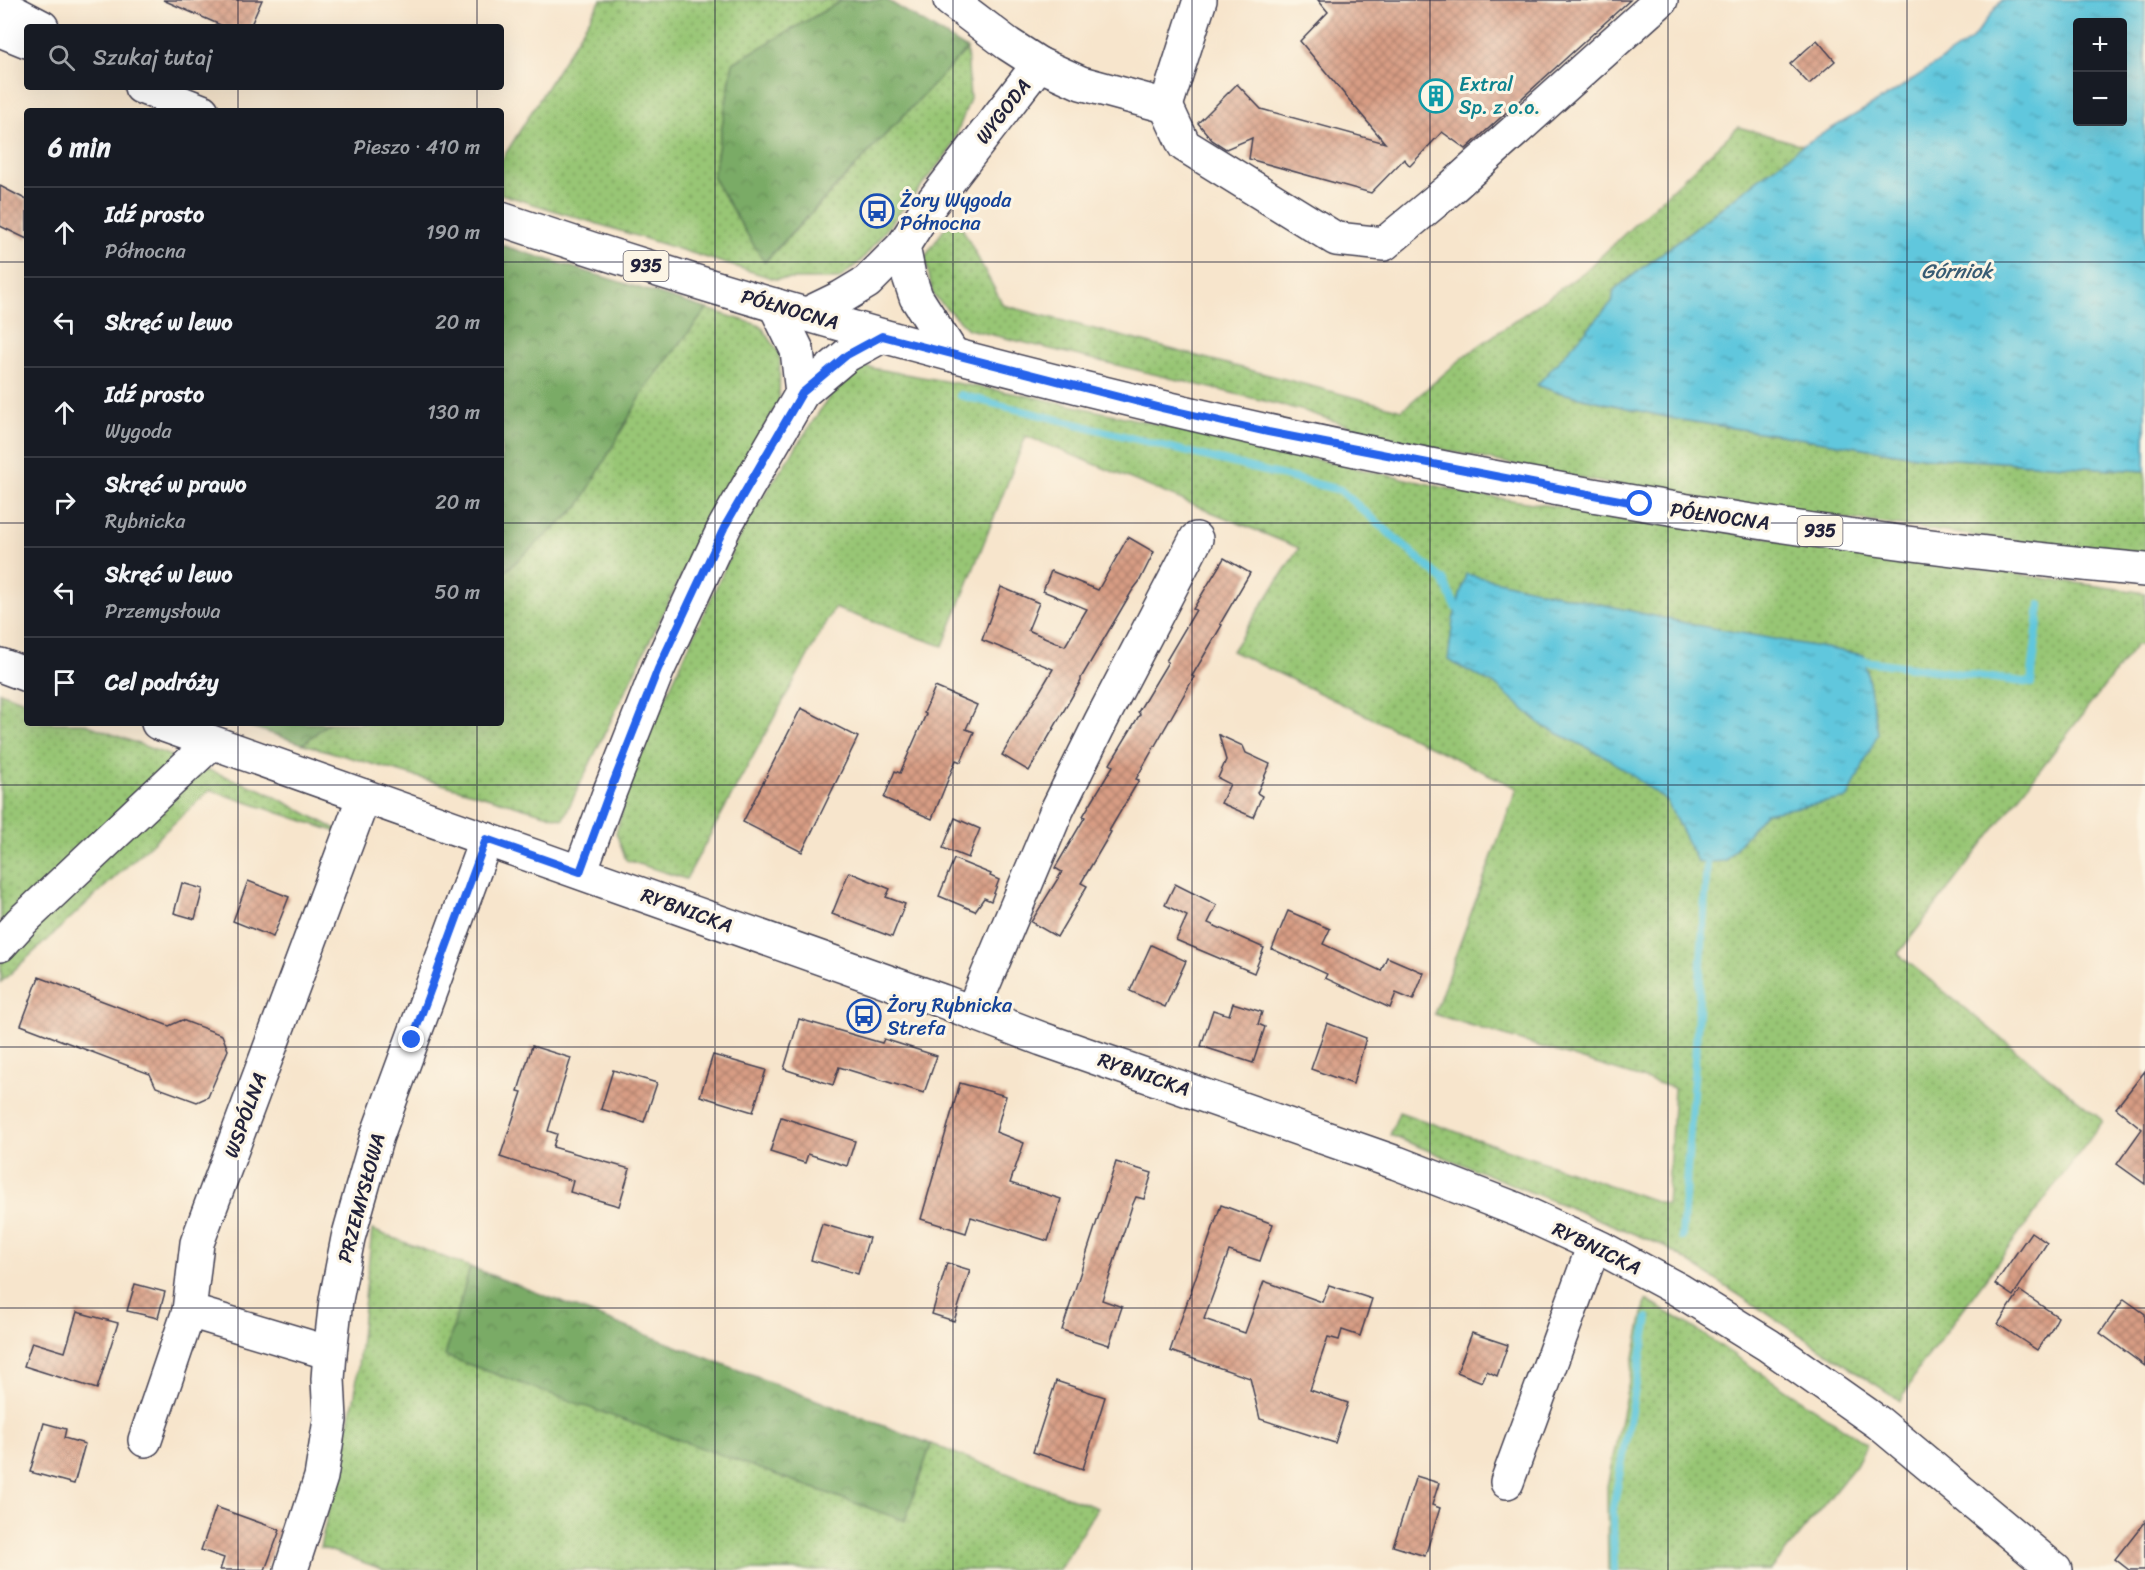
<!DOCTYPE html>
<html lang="pl">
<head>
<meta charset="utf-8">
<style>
  :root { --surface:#171b24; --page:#20242c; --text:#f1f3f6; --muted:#9ea1a6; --line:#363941 }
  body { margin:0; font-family:Sriracha,sans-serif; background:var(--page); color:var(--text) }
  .controls { position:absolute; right:18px; top:18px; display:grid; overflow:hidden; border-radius:6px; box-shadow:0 6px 24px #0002 }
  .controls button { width:54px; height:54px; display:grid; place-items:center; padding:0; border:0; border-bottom:2px solid var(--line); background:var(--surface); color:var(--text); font:30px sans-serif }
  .stop { position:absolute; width:18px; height:18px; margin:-14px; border:4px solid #2563eb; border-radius:50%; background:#fff }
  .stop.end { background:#2563eb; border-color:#fff; box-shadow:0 2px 6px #0008 }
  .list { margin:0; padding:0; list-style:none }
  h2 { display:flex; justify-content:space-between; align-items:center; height:78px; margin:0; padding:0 24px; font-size:26px }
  h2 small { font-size:20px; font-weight:400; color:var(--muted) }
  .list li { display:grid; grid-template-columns:39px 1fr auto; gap:18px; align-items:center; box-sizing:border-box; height:90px; padding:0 24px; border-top:2px solid var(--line) }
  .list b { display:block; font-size:22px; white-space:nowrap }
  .list p { margin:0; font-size:20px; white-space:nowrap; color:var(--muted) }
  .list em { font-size:20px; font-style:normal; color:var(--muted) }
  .icon { flex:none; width:33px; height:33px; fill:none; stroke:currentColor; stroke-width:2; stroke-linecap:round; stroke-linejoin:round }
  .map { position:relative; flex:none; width:2145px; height:1570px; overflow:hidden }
  .search { position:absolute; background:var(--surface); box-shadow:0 6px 24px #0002; left:24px; top:24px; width:480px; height:66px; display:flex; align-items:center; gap:15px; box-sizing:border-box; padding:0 21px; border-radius:6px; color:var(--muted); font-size:22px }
  .panel { position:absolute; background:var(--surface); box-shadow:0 6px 24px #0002; left:24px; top:108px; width:480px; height:618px; border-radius:6px }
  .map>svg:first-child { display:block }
  .grass { fill:url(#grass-dots); stroke:#5d7458; stroke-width:1.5 }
  .forest { fill:url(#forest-crowns); stroke:#4e6650; stroke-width:1.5 }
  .water { fill:url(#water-ripples); stroke:#41748c; stroke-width:1.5; fill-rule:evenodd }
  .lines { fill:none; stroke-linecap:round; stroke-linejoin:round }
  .stream { stroke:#60c7dd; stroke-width:8 }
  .building { fill:url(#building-cross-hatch) }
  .minor-casing { stroke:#423f51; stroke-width:36 }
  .major-casing { stroke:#423f51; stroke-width:36 }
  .minor { stroke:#fff; stroke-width:33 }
  .major { stroke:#fff; stroke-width:33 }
  .route { stroke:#2563eb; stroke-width:8 }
  .grid { fill:none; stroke:#22223b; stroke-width:1.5; stroke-opacity:0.55 }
  .labels { text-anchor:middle; stroke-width:6; stroke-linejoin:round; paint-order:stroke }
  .shield { fill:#fcf5e5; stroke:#63616e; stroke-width:1.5 }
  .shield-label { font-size:18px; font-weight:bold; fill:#22223b }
  .culture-label { font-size:20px; fill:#0d838f; stroke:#fcf5e5; text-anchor:start }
  .street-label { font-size:20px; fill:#22223b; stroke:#fcf5e5 }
  .transit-label { font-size:20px; fill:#164399; stroke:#fcf5e5; text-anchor:start }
  .water-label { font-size:21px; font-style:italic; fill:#385c74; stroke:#fcf5e5 }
</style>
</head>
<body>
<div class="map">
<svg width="2145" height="1570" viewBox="0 0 2145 1570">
  <defs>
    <pattern id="grass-dots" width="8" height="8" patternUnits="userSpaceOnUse" patternTransform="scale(1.5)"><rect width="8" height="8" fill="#98c674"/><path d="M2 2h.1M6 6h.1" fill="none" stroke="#7ca060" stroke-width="1.8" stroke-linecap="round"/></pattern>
    <pattern id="forest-crowns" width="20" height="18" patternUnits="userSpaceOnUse" patternTransform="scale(1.5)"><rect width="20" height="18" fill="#7aab66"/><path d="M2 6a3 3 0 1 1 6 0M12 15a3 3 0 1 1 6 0" fill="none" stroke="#648b55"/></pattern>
    <pattern id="water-ripples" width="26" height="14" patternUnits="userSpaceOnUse" patternTransform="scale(1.5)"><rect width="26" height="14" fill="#60c7dd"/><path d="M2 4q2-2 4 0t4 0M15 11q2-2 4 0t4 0" fill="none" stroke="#4fa1b4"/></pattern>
    <pattern id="building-cross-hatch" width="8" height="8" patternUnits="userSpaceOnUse" patternTransform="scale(1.5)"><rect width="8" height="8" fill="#d89d84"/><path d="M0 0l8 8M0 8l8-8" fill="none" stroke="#af806d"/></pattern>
  </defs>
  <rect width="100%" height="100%" fill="#fcf5e5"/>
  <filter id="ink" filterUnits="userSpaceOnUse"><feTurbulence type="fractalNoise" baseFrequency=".0167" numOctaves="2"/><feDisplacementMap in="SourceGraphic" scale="12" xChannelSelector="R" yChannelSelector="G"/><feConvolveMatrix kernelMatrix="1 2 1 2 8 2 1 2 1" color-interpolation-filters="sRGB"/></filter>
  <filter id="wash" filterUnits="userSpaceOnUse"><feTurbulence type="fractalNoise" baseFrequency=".008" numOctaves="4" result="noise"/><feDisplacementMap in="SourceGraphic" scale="24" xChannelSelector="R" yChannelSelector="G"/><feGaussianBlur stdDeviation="1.35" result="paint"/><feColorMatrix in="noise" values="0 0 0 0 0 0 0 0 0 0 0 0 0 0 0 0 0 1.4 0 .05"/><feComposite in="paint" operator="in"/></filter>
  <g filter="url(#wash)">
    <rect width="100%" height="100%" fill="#f7e5cc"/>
    <g class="grass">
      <polygon points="601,0 843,0 733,63 713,178 765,262 967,49 970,99 951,149 861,261 839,279 775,279 501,194 501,161"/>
      <polygon points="1738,127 1803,145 1614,290 1613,302 1538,385 1553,391 1675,419 1922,457 2145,471 2145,553 2059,547 1653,493 1385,438 1301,410 968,329 933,295 925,257 946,226 961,226 1003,305 1402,410 1466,355 1584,272"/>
      <polygon points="707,309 761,326 780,354 779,402 707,523 563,819 303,744 328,723 501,723 501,575 579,506 646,387"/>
      <polygon points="860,366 1029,396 1478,495 2145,593 2145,645 2136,645 1898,954 2103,1121 1917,1371 1901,1401 1664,1246 1390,1135 1399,1112 1667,1205 1674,1088 1434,1014 1517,788 1232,651 1299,548 1026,436 943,646 834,608 686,879 626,860 616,833 634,766 744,526 837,385"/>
      <polygon points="0,692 27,702 27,723 83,723 262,790 349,836 210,790 1,982"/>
      <polygon points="372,1230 470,1267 446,1356 905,1520 931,1444 1097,1508 1059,1570 385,1570 320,1547 355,1395"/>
      <polygon points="1646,1300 1686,1323 1867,1444 1856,1465 1771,1570 1608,1570 1607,1486"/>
    </g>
    <g class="forest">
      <polygon points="843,0 887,0 967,49 764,262 713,178 733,63"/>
      <polygon points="501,245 707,309 646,387 579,506 501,575"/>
      <polygon points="239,723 328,723 303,744"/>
      <polygon points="470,1267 931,1444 905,1521 445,1356"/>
    </g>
    <g class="water">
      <path d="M2002,0H2145V471L1922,457L1675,419L1553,391L1537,385L1612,302L1614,290L1803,145L1889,95L1971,40ZM2078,22H2122V122H2078Z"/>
      <polygon points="1466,574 1690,624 1864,655 1878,733 1848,798 1765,813 1725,861 1698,863 1666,800 1608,758 1543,726 1497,686 1448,660 1453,620"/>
    </g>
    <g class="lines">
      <g class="stream">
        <polyline points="960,395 1340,490 1443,580 1456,607"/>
        <polyline points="1865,661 2031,683 2040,605"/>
        <polyline points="1682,1237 1694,1078 1707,863"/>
        <polyline points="1614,1570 1613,1509 1648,1318"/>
      </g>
    </g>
    <g id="blocks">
      <g class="building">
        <polygon points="163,0 262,0 250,27 225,27"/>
        <polygon points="1318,0 1630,0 1466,149 1442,132 1410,166 1404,159 1371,193 1249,159 1252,138 1226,149 1212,140 1198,123 1237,84 1261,109 1385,143 1300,41 1328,12"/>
        <polygon points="1817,40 1835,61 1809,84 1790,64"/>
        <polygon points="0,186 27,200 27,239 0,226"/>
        <polygon points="1128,537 1154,552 1139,582 1132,591 1081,678 1081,681 1029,771 1002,755 1053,669 982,640 1001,587 1039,603 1028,630 1065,646 1087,609 1043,591 1051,571 1098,590"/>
        <polygon points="1224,558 1250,573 1220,624 1222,625 1192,676 1194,677 1136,779 1139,780 1109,831 1111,832 1081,883 1087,886 1057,937 1031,922 1062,872 1055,868 1085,817 1083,816 1113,766 1110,764 1140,714 1138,712 1168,662 1166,661 1196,610 1193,609"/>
        <polygon points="935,687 977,705 966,729 974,732 961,762 956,760 932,819 884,798 895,771 900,773 926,714 924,713"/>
        <polygon points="801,708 858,737 802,852 743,822"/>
        <polygon points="1219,735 1243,746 1246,753 1270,764 1257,793 1262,796 1253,817 1221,803 1230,784 1218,778 1226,760"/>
        <polygon points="955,818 980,829 968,858 943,848"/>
        <polygon points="954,859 991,874 990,876 999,880 991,901 984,898 975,911 939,896"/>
        <polygon points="849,872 890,889 886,897 905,904 892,937 832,914"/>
        <polygon points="248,881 289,897 273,937 233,921"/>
        <polygon points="182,883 203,889 195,919 174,913"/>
        <polygon points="1175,884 1217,905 1208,923 1264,948 1254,973 1176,940 1187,916 1165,905"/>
        <polygon points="1288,911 1330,929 1323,944 1381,971 1387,957 1424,973 1413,1000 1396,993 1390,1008 1325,978 1327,974 1272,949"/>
        <polygon points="1151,945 1186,961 1165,1007 1130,991"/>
        <polygon points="39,977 169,1026 182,1020 222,1035 228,1050 208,1097 197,1102 156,1087 150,1074 21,1025"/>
        <polygon points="1233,1003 1262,1012 1258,1024 1265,1027 1253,1063 1201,1046 1213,1010 1229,1015"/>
        <polygon points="799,1019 882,1043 884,1039 937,1056 924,1093 839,1067 833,1085 784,1069"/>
        <polygon points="1327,1023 1366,1038 1353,1084 1311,1069"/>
        <polygon points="532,1046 571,1058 548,1131 557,1134 553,1147 630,1169 619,1206 570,1192 573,1181 500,1157 522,1092 518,1091"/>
        <polygon points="713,1055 766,1070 753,1112 700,1096"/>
        <polygon points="613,1070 657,1083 644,1122 601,1109"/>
        <polygon points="2145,1071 2145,1184 2117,1164 2142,1129 2116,1108"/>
        <polygon points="960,1083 1006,1096 996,1132 1024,1143 1010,1183 1061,1199 1048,1241 971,1217 966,1233 921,1219"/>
        <polygon points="781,1117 855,1141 847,1166 808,1154 805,1163 770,1152"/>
        <polygon points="1116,1162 1152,1173 1144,1199 1136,1197 1132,1206 1102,1300 1122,1307 1109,1345 1062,1330"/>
        <polygon points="1221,1205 1273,1224 1260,1261 1229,1251 1204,1319 1245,1333 1264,1281 1322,1302 1329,1285 1372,1299 1360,1336 1342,1330 1339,1340 1328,1337 1310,1390 1348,1403 1335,1443 1260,1419 1250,1378 1170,1351"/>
        <polygon points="822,1224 869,1238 858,1274 811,1260"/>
        <polygon points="2031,1232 2047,1243 2013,1296 1995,1284"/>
        <polygon points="947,1263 970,1270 954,1321 932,1314"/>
        <polygon points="135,1284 165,1292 158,1318 127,1311"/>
        <polygon points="2020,1291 2058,1317 2048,1336 2047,1335 2037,1350 1998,1324"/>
        <polygon points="2124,1299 2145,1314 2145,1366 2100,1333"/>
        <polygon points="77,1312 118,1323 97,1389 24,1366 32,1342 65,1352"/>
        <polygon points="1472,1333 1508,1345 1497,1376 1487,1371 1482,1382 1457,1372"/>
        <polygon points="1056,1381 1105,1397 1083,1469 1033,1452"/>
        <polygon points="44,1423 66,1429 64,1438 85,1444 74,1484 30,1472"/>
        <polygon points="1416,1476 1439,1483 1432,1505 1440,1508 1425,1556 1393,1546"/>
        <polygon points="216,1507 280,1530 265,1570 220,1570 224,1558 201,1550"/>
        <polygon points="2145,1521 2145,1570 2129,1570 2115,1559"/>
      </g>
    </g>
  </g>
  <g filter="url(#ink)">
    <use href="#blocks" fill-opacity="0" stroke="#423f51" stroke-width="1.5"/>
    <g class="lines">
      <defs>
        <g id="minor">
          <polyline points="0,5 42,27"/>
          <polyline points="1039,64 1081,83 1166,106 1200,0"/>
          <polyline points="1166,106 1184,145 1336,239 1384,244 1449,190 1661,0"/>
          <polyline points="903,246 909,276 916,297 953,355"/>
          <polyline points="775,305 797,350 802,393"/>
          <polyline points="807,314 842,297 867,282 903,246 924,213 1039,64 1008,44 950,0"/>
          <polyline points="0,665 27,675"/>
          <polyline points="158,723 942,1001 1042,1039 1397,1163 1518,1210 1601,1248 1679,1290 1768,1345 1879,1423 2055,1570"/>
          <polyline points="580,872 608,796 658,669 725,526 802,393 847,355 882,336"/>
          <polyline points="0,945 21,922 211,743"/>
          <polyline points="972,1012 1057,810 1101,721 1196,539"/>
          <polyline points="189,1311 330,1353"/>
          <polyline points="145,1440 189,1311 197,1243 364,796"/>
          <polyline points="1507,1482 1594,1245"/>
          <polyline points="291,1570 321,1477 330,1420 328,1379 330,1353 336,1300 348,1238 377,1136 486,839"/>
        </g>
        <g id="major">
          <polyline points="0,30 27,41"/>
          <polyline points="141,87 202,111"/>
          <path d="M501,219C811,324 1129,406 1450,469C1680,513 1912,548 2145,570"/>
        </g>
      </defs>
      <use href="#minor" class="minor-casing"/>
      <use href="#major" class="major-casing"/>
      <use href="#minor" class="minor"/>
      <use href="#major" class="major"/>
    </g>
  </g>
  <g class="lines" filter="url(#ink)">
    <polyline class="route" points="412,1040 486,839 580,872 608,796 658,669 725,526 802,393 847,355 882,336 1162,408 1268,432 1640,504"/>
  </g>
  <path class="grid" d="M238,0V27M477,0V27M715,0V1570M953,0V1570M1192,0V1570M1430,0V1570M1668,0V1570M1907,0V1570M238,87V111M477,87V111M0,262H27M501,262H2145M0,523H27M501,523H2145M238,723V1570M477,723V1570M0,785H2145M0,1047H2145M0,1308H2145"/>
  <defs>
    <symbol id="building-ring" viewBox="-11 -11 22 22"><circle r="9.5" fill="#fcf5e5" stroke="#0f9aa8" stroke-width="1.5"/><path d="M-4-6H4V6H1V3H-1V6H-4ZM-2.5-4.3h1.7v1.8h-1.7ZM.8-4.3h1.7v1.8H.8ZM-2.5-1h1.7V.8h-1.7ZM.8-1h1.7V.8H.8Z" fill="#0f9aa8"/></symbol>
    <symbol id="bus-ring" viewBox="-11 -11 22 22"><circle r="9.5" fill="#fcf5e5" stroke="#1a4fb4" stroke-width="1.5"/><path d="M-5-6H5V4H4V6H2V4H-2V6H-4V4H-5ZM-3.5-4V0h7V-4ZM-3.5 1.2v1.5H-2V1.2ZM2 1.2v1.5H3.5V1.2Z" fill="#1a4fb4"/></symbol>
  </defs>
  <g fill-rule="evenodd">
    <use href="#building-ring" x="1417" y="77" width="38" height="38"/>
    <use href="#bus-ring" x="858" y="192" width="38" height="38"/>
    <use href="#bus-ring" x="845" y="997" width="38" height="38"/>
  </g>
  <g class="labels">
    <g class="shield">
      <rect x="623.5" y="251" width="45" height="30" rx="4.5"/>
      <rect x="1797.5" y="516" width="45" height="30" rx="4.5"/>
    </g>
    <g class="shield-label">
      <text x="646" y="272">935</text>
      <text x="1820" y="537">935</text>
    </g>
    <g class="culture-label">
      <text x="1459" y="91">Extral<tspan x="1459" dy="23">Sp. z o.o.</tspan></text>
    </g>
    <g class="street-label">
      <text transform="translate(1003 111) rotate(-52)" y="7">WYGODA</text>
      <text transform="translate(790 309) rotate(16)" y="7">PÓŁNOCNA</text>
      <text transform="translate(1720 516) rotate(8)" y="7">PÓŁNOCNA</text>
      <text transform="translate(687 910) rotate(20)" y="7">RYBNICKA</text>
      <text transform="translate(1144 1074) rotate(19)" y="7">RYBNICKA</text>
      <text transform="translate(245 1115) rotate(-70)" y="7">WSPÓLNA</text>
      <text transform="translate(361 1198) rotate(-75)" y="7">PRZEMYSŁOWA</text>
      <text transform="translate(1597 1248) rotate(26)" y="7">RYBNICKA</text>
    </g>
    <g class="transit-label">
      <text x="900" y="207">Żory Wygoda<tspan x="900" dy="23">Północna</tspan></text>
      <text x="887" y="1012">Żory Rybnicka<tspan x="887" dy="23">Strefa</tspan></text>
    </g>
    <g class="water-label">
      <text x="1957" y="278">Górniok</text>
    </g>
  </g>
</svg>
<div class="controls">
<button>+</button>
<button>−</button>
</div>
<div class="stop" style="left:1640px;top:504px"></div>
<div class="stop end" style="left:412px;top:1040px"></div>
<div class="search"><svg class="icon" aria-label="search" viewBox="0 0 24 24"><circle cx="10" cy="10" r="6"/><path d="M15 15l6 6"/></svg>Szukaj tutaj</div>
<section class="panel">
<h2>6 min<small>Pieszo · 410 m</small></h2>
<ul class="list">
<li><svg class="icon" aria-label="ahead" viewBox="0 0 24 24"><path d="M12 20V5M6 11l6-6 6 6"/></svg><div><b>Idź prosto</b><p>Północna</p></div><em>190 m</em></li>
<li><svg class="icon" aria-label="left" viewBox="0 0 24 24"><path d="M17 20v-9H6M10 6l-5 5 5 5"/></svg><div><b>Skręć w lewo</b></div><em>20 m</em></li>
<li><svg class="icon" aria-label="ahead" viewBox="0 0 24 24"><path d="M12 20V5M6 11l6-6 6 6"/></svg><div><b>Idź prosto</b><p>Wygoda</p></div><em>130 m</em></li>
<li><svg class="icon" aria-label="right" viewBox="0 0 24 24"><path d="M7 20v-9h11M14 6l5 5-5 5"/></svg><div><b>Skręć w prawo</b><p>Rybnicka</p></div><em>20 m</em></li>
<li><svg class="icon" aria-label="left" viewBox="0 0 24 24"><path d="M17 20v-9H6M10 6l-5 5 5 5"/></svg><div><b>Skręć w lewo</b><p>Przemysłowa</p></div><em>50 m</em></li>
<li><svg class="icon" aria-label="arrive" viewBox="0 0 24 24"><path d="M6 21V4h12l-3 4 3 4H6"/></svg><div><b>Cel podróży</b></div></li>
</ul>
</section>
</div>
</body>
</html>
